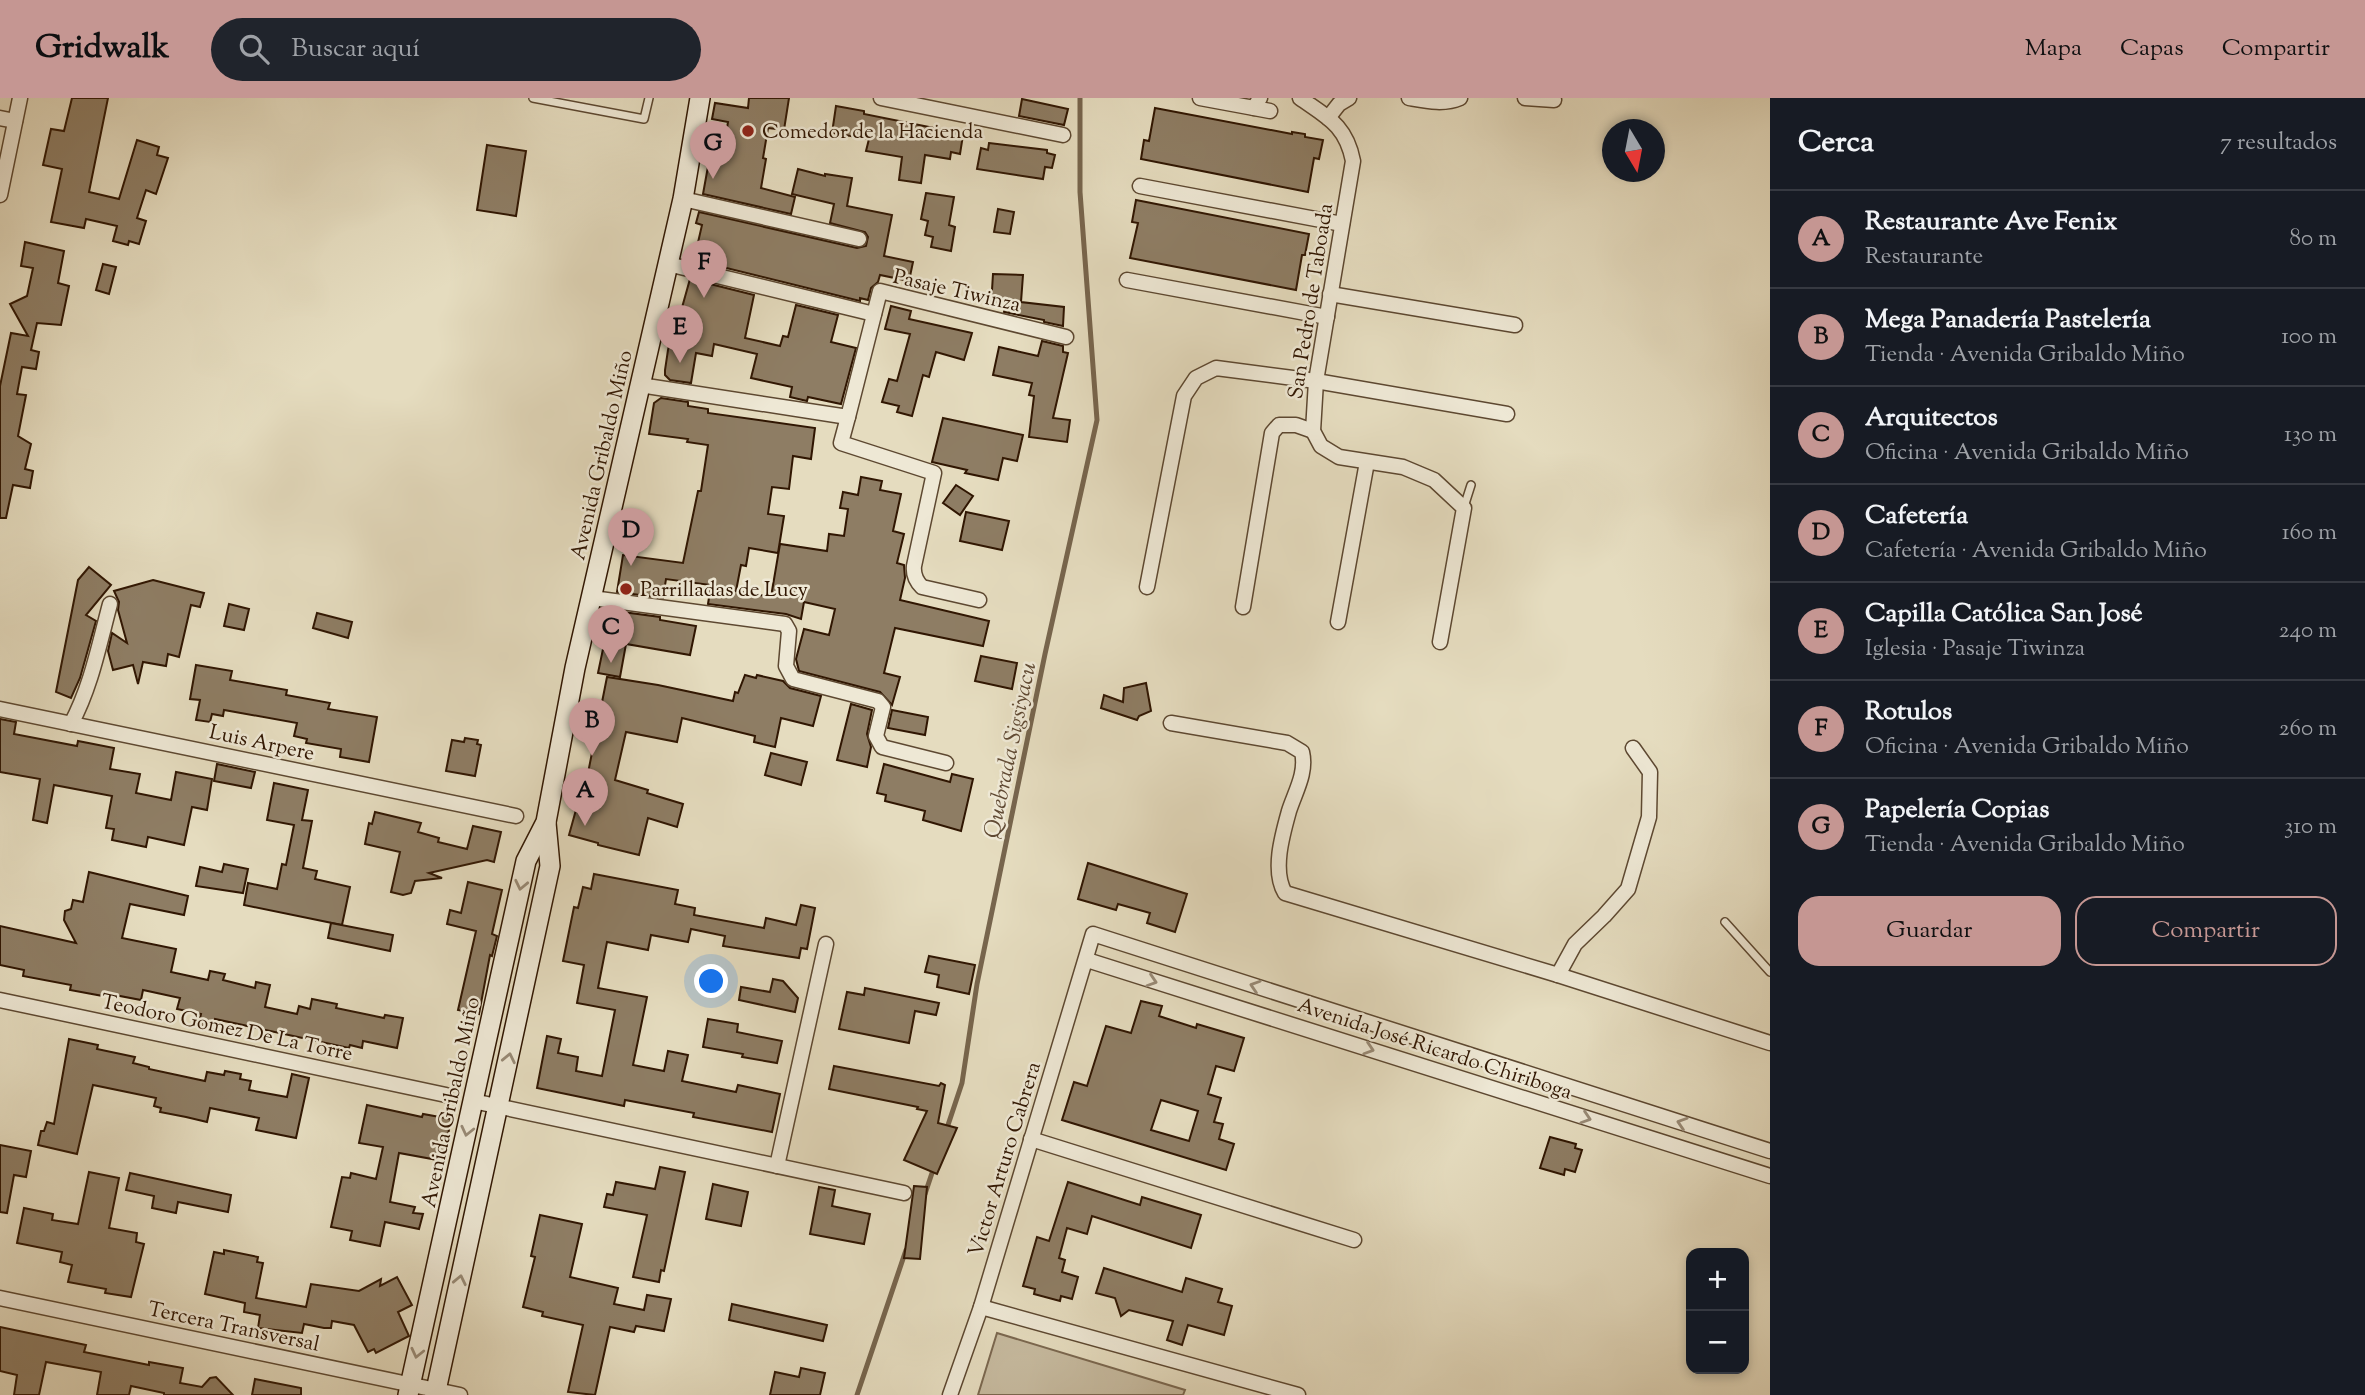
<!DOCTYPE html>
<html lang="es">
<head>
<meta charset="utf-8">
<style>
  :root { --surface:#171b24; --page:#20242c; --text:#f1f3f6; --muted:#9ea1a6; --line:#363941; --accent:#c59692 }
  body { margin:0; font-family:"Sorts Mill Goudy",serif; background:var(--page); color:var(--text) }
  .controls { position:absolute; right:21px; bottom:21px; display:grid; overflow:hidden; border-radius:14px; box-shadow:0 4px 10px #0003 }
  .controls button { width:63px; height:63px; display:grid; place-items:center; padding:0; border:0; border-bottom:2px solid var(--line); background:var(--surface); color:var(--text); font:35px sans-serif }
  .compass { position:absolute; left:1602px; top:21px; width:63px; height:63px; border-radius:50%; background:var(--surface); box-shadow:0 4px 10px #0003; rotate:170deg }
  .you { position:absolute; left:712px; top:884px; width:24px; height:24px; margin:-18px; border:5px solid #fff; border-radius:50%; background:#1a73e8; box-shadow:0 0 0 10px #1a73e833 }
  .badge { display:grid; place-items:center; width:46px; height:46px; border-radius:50%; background:var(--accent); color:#111; font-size:23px; font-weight:700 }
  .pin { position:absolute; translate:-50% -58px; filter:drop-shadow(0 2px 4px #0008) }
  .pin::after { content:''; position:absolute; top:37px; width:24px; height:21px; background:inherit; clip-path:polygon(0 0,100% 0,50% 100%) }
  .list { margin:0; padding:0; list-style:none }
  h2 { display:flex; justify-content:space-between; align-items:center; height:91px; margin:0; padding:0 28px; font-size:30px }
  h2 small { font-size:23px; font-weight:400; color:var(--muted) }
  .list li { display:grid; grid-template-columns:46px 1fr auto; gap:21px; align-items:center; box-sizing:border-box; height:98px; padding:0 28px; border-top:2px solid var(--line) }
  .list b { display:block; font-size:26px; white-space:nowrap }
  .list p { margin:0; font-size:23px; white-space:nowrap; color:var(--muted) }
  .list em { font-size:23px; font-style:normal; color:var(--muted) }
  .actions { display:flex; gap:14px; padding:21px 28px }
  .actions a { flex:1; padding:16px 0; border:2px solid var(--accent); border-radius:21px; text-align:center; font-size:24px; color:var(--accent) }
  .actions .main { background:var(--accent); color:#111 }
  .icon { flex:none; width:38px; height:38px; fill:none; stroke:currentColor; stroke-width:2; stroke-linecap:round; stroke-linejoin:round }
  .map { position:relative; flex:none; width:1770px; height:1297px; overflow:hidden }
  header { display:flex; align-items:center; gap:42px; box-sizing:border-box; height:98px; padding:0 35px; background:var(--accent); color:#111 }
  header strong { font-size:33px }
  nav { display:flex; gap:38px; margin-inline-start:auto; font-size:24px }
  .search { width:490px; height:63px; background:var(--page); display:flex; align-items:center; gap:18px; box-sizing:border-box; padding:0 24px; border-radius:38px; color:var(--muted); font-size:26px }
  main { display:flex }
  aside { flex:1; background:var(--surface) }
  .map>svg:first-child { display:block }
  .green { fill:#c6ba9f; stroke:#7b6850; stroke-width:2 }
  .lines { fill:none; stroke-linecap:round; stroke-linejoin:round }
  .stream { stroke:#77654d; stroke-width:5 }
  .building { fill:#8e7d64; stroke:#301602; stroke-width:2; fill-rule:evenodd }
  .lane-casing { stroke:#5d4831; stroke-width:10 }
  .street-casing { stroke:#5d4831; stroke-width:17 }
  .secondary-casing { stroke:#301602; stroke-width:22 }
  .lane { stroke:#eee8d5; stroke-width:7 }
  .street { stroke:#eee8d5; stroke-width:14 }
  .secondary { stroke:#eee8d5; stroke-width:19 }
  .oneway { stroke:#988a76 }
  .poi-dot { fill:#8f2418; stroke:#eee8d5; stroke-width:2.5 }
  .labels { text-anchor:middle; stroke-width:5; stroke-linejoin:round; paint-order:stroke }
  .poi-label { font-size:21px; fill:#301602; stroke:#eee8d5; text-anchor:start }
  .street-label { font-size:21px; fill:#301602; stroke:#eee8d5 }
  .water-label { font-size:23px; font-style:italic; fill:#604a34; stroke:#eee8d5 }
</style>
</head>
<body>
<header>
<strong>Gridwalk</strong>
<div class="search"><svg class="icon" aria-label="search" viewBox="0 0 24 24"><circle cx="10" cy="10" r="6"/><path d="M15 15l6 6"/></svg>Buscar aquí</div>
<nav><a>Mapa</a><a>Capas</a><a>Compartir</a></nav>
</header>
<main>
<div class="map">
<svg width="1770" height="1297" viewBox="0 0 1770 1297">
  <rect width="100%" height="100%" fill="#e5dcbf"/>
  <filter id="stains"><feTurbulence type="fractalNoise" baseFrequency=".00286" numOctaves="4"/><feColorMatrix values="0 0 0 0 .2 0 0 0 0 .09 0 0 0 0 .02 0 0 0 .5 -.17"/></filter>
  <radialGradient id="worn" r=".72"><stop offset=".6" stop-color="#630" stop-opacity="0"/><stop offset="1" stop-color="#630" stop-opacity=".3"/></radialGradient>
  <polygon class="green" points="997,1235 1185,1292 1183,1297 978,1297"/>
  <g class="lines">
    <g class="stream">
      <polyline points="946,1033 962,985 977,886 1045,556 1097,322 1080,94 1080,0"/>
      <polyline points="925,1096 934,1069"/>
      <polyline points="857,1297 906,1152"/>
    </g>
  </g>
  <g class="building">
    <polygon points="72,0 108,0 89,94 119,101 137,42 159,49 157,57 168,60 156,96 146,92 137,120 146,123 139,146 129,143 128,147 113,143 117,128 86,121 84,130 51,124 62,71 43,67 51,31 64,33"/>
    <polygon points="749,0 789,0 784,32 768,30 763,60 766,61 761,90 795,99 791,116 703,96 711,52 723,54 728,24 712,21 715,5 748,10"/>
    <polygon points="1022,1 1068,11 1064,27 1019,18"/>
    <polygon points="836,8 864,13 864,16 959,35 963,37 960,56 951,54 950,61 925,57 921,85 899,82 902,59 866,53 869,41 832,35"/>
    <polygon points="1155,10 1292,36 1292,34 1305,36 1305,39 1323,42 1319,61 1314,60 1308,94 1141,61 1144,42 1149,43"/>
    <polygon points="989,45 1047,52 1047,55 1055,57 1052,70 1045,69 1043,81 977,71 981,50 988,52"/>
    <polygon points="487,47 526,53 516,118 477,112"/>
    <polygon points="798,71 825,78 825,76 852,80 847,108 892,117 884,158 913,164 909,183 880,177 878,184 871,190 868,202 860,200 860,203 694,162 702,127 696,125 699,114 857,150 866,148 868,139 865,134 830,125 834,106 792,96"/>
    <polygon points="926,95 954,99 949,127 955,129 951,153 931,149 933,139 925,137 928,123 921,121"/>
    <polygon points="1136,102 1309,136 1305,157 1302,157 1296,192 1130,160 1138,125 1132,124"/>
    <polygon points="998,111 1014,114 1010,136 994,134"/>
    <polygon points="25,144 64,153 58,185 69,188 61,227 37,225 31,252 39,254 36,271 22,269 17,296 26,297 18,338 31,346 25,371 33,373 30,390 13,387 6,420 0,420 0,288 11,235 28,238 10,206 27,198 33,170 21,168"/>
    <polygon points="103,166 116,169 109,196 96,192"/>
    <polygon points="993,176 1023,177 1021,204 1064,209 1063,228 1044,224 1044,222 1004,214 1005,209 991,208"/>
    <polygon points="690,181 754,197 745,240 780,248 783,238 788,239 796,207 838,217 831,244 856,250 841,306 808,299 807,303 790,299 792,289 751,280 757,256 714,246 712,258 696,255 691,285 670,282 665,277 665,272 668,252 673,231 676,231"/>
    <polygon points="891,208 911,213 909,221 972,235 964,262 936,254 929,279 923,277 912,318 897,314 899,308 882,304 889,281 897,283 910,236 885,231"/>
    <polygon points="1042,243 1063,248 1063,254 1068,255 1053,320 1070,322 1067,344 1029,339 1034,298 1029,297 1032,285 993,277 999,249 1038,258"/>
    <polygon points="661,300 688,304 688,308 708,311 708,315 815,330 811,361 793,358 789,391 772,389 768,416 784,418 778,455 749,450 746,468 741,467 736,493 771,499 780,446 827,453 829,436 844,438 848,411 840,410 843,394 858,397 861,379 882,383 880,392 901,396 893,433 904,436 897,465 904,467 905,480 900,502 989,523 983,548 895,530 884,575 900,579 892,607 880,594 799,573 796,561 804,531 829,537 835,511 804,504 801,521 786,516 708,506 711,487 666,481 663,500 617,494 623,457 683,465 698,393 701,393 708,347 687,344 688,341 649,336 654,305"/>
    <polygon points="943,320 1023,337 1017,363 1003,360 998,382 965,375 967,372 932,364"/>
    <polygon points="956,387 973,398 960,417 943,405"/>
    <polygon points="966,414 1009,423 1002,452 960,443"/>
    <polygon points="89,469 111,487 86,517 96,523 80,580 71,600 56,594 78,482"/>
    <polygon points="153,482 204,495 200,509 191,507 179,559 168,556 166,568 143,564 138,586 133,567 113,572 108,553 112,535 127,545 118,512 119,504 114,493"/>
    <polygon points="229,506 249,511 244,532 224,528"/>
    <polygon points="615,513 660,519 660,522 696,528 690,557 626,546 620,579 598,575 603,551 606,552 611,515 614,515"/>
    <polygon points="317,515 352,524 348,540 313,530"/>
    <polygon points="981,558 1017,565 1012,591 975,583"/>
    <polygon points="196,567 232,573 230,582 287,592 286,597 330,605 328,611 377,619 369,664 340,659 341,651 306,645 307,641 294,638 297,625 224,612 223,618 212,616 210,624 196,622 200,602 190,601"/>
    <polygon points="745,577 756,580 757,577 783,583 790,590 821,598 813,628 781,620 775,649 754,644 755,638 682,620 677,644 626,634 615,682 648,692 647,695 683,706 677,729 648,720 639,757 598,747 598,745 569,737 579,701 574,700 581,673 588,675 607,579 658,587 733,603 735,594 738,595"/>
    <polygon points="1146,585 1151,613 1139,618 1137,622 1101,610 1104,597 1123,604 1124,590"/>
    <polygon points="851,606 872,612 867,636 871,649 867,669 837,662"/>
    <polygon points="892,612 928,619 925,637 888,630"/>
    <polygon points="0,621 16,624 14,636 77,648 78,643 114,650 110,671 140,676 136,695 171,702 176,674 212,681 207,712 192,709 184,747 148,739 146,749 112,742 114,731 106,730 112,698 54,687 47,725 33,722 40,681 0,674"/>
    <polygon points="465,640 478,642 477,646 481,647 475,678 446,673 452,642 464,644"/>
    <polygon points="771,655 807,664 801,687 765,677"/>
    <polygon points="217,666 255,674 251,690 214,683"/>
    <polygon points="884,666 950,684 952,676 973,681 961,733 923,722 925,713 885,703 886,697 877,695"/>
    <polygon points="274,685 308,692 302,722 312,723 303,770 317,773 315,781 350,789 342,827 244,807 248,785 277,791 282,766 286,767 294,727 267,722"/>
    <polygon points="375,714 421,725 418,734 439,740 438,744 467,751 473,728 501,734 494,764 487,762 429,775 442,780 415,783 411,795 403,797 391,794 400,754 365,746 369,725 372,726"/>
    <polygon points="1088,765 1187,796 1175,834 1147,825 1150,815 1118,806 1116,812 1078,801"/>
    <polygon points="224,766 248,771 243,795 196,788 200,769 222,774"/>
    <polygon points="89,774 188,798 184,817 130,806 122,840 176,851 171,874 208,882 210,873 225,876 223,882 255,890 256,884 270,887 265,909 297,916 299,908 310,911 312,901 337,906 336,910 384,920 385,917 403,920 397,950 363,943 362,950 350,947 349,950 215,921 213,931 198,928 201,916 177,911 180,900 143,892 141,902 104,895 103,898 70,892 71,887 23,878 24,872 0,867 0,828 76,845 64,822 65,813 71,811 73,802 83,804"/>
    <polygon points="594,776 678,792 675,806 695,810 694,817 764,830 766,820 796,827 801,807 815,810 807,851 801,850 799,860 723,848 725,838 691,831 688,844 651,837 648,852 607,844 598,890 647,899 633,967 664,973 668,953 688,957 682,983 736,994 738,987 780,996 772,1034 693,1019 694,1015 625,1002 624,1008 537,990 547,938 561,941 558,955 578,959 576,973 602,978 615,912 577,905 584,867 563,863 574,809 578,810 583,789 591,791"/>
    <polygon points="468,784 502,792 492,836 497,838 492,858 490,857 479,916 458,912 476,833 447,826 450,812 461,815"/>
    <polygon points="331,825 393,837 390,853 328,840"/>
    <polygon points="929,858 975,867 969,896 937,889 939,877 925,874"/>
    <polygon points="773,881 783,883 798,900 795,914 739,902 741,889 770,894"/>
    <polygon points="865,890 939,905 936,917 915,913 909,945 839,931 847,894 864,897"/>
    <path d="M1141,903L1162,908L1159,918L1196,930L1197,926L1244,940L1234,973L1216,968L1208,996L1221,1000L1214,1024L1223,1026L1219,1041L1234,1046L1226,1072L1062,1022L1074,984L1087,988L1106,928L1131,935ZM1161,1002L1198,1013L1189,1043L1151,1032Z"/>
    <polygon points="708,921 738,926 737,934 782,943 777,965 742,959 743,956 703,949"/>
    <polygon points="69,941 98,947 97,951 135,959 133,965 149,969 149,971 205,983 207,974 224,977 225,973 241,976 240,981 251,983 249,992 287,999 292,976 309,980 296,1040 256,1032 259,1020 210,1010 207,1024 186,1019 160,1014 161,1010 154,1008 156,1000 93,987 77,1056 38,1047 41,1033 44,1033 47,1024 54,1026"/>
    <polygon points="834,968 939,988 941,985 945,987 938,1025 957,1030 937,1076 904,1062 927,1013 917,1011 918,1009 829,991"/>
    <polygon points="367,1007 422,1019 423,1016 451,1021 443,1063 399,1055 390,1104 415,1109 413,1115 423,1116 419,1131 385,1124 380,1148 350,1142 352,1133 331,1129 342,1079 350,1080 351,1075 376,1081 383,1049 359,1045"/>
    <polygon points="1550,1039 1576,1046 1575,1050 1582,1052 1575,1074 1565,1071 1564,1077 1540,1070"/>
    <polygon points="0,1047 31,1053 26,1079 14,1077 7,1115 0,1114"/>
    <polygon points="660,1069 685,1074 664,1173 661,1172 659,1184 633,1179 647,1117 604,1109 607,1096 613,1097 616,1084 655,1091"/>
    <polygon points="89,1074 119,1080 109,1130 137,1135 136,1144 144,1146 131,1199 105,1195 106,1191 68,1184 72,1167 60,1164 62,1154 17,1145 24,1110 53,1116 52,1122 78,1126"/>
    <polygon points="130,1075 231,1097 228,1114 178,1104 176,1115 152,1110 154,1098 126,1092"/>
    <polygon points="1068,1084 1140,1107 1142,1099 1201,1117 1191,1150 1092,1118 1087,1136 1067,1130 1059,1160 1065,1162 1062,1174 1078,1179 1072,1201 1061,1198 1060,1203 1034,1196 1035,1191 1023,1188 1037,1139 1049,1143"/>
    <polygon points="713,1086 748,1094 741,1128 706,1121"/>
    <polygon points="914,1088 927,1089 920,1161 904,1160"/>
    <polygon points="819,1089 835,1092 832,1108 870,1116 864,1146 810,1136"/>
    <polygon points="540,1117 582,1126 570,1179 618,1190 614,1206 644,1212 647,1197 671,1201 664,1233 636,1228 634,1234 610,1229 595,1297 568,1294 583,1227 542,1218 543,1214 523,1209 535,1159 531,1158"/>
    <polygon points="224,1152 258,1159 257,1164 263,1165 256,1200 306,1209 311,1186 359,1193 381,1181 380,1188 397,1179 412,1207 398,1214 409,1238 376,1255 374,1251 368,1254 354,1227 332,1223 331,1230 324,1230 304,1226 302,1235 258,1230 260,1217 244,1214 245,1205 205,1196 214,1154 224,1156"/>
    <polygon points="1104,1170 1182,1194 1186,1180 1222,1191 1218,1204 1232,1208 1224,1237 1188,1227 1182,1247 1167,1242 1173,1223 1129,1212 1121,1218 1115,1200 1096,1195"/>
    <polygon points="732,1206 827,1227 823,1243 729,1222"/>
    <polygon points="0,1229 86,1247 84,1254 149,1267 149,1264 183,1270 180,1285 202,1289 210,1280 216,1279 233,1297 164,1297 164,1295 131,1288 129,1297 97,1297 101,1274 46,1264 39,1297 14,1297 17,1277 0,1273"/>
    <polygon points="801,1270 825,1275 820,1297 770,1297 775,1274 799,1279"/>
    <polygon points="255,1281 301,1290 301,1297 252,1297"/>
  </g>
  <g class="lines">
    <defs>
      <g id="lane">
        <polyline points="533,0 644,21 649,0"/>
        <polyline points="1464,409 1471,387"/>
        <polyline points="1725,824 1770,874"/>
      </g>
      <g id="street">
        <polyline points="881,0 1063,37"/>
        <polyline points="1200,0 1254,10"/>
        <polyline points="1260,0 1254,10 1270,13"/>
        <path d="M1300,0C1327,19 1346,27 1353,63L1316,283L1313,333L1321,348L1339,359L1403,369L1434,382L1464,410L1440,544"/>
        <path d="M1409,0C1426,3 1444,7 1460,0"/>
        <polyline points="1525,0 1554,2"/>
        <polyline points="0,20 15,23"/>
        <polyline points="1328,20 1339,6 1349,0"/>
        <polyline points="1140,88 1342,126"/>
        <polyline points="0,97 20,0"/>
        <polyline points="683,101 859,141"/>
        <polyline points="668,166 874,216"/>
        <polyline points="1127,182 1327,219"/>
        <polyline points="1330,196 1515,227"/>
        <polyline points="640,287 848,319 880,193 1066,239"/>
        <path d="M848,319L841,345L934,375L914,468C913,477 916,483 922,489L979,502"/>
        <polyline points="1147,489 1184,298 1196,280 1216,270 1316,283 1507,316"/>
        <polyline points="592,500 785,526 789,533 786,568 793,581 878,603 883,609 876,638 882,649 946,665"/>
        <polyline points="1243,509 1272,335 1279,327 1296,327 1313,333"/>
        <polyline points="1338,524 1367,364"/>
        <polyline points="0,611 516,718"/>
        <path d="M1171,625L1287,645L1302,654C1307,675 1295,694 1289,713C1282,738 1272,773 1285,795L1558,877L1770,945"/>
        <path d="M71,626C91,589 99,547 110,506"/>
        <polyline points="1087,862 1770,1078"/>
        <polyline points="1558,877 1575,846 1604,818 1628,791 1649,719 1650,674 1633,650"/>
        <polyline points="0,902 446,997"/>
        <polyline points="473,1003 904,1095"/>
        <polyline points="1031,1041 1354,1142"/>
        <polyline points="777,1068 826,846"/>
        <polyline points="0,1200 460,1297"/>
        <polyline points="981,1209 1298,1297"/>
        <polyline points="950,1297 981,1209 1093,836 1770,1053"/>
      </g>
      <g id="secondary">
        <polyline points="408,1297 526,763 546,724 575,570 683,101 700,0"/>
        <polyline points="435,1297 550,768 546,725"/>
      </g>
    </defs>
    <use href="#lane" class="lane-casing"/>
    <use href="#street" class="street-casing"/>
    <use href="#secondary" class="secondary-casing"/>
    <use href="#lane" class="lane"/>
    <use href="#street" class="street"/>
    <use href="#secondary" class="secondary"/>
  </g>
  <defs><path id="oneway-chevron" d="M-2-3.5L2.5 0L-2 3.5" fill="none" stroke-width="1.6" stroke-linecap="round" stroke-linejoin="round" transform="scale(1.75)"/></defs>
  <g class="oneway">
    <use href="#oneway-chevron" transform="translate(521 787) rotate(102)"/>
    <use href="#oneway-chevron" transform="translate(1152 883) rotate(18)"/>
    <use href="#oneway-chevron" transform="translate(1255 888) rotate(-162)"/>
    <use href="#oneway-chevron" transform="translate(1369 951) rotate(18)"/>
    <use href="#oneway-chevron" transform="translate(509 960) rotate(-78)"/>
    <use href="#oneway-chevron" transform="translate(1586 1020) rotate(18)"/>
    <use href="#oneway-chevron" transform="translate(1682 1025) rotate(-162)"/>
    <use href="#oneway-chevron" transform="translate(467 1033) rotate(103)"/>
    <use href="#oneway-chevron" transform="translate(460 1182) rotate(-78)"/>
    <use href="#oneway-chevron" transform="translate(417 1255) rotate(103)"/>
  </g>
  <g class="poi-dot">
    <circle cx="748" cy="33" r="7"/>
    <circle cx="626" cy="491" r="7"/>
  </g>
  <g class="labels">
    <g class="poi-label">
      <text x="762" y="40">Comedor de la Hacienda</text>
      <text x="640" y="498">Parrilladas de Lucy</text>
    </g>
    <g class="street-label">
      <text transform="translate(957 192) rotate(13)" y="7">Pasaje Tiwinza</text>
      <text transform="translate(1310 203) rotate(-81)" y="7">San Pedro de Taboada</text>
      <text transform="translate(601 357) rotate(-77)" y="7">Avenida Gribaldo Miño</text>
      <text transform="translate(262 644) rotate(12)" y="7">Luis Arpere</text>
      <text transform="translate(227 929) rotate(12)" y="7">Teodoro Gomez De La Torre</text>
      <text transform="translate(1435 950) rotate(18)" y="7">Avenida José Ricardo Chiriboga</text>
      <text transform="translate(450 1004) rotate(-78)" y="7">Avenida Gribaldo Miño</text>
      <text transform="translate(1004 1061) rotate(-73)" y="7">Victor Arturo Cabrera</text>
      <text transform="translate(234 1228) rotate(12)" y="7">Tercera Transversal</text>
    </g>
    <g class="water-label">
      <text transform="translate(1009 652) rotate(-78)" y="8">Quebrada Sigsiyacu</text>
    </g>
  </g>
  <rect width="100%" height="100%" filter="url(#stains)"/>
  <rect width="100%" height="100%" fill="url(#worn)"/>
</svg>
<div class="controls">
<button>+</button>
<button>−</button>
</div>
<svg class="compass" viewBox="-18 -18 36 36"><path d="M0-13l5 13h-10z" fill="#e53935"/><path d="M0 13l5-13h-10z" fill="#9ea1a6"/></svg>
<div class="you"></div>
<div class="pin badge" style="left:585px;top:728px">A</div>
<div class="pin badge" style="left:592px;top:658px">B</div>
<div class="pin badge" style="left:611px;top:565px">C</div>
<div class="pin badge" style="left:631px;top:468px">D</div>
<div class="pin badge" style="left:680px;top:265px">E</div>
<div class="pin badge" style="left:704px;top:200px">F</div>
<div class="pin badge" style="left:713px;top:81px">G</div>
</div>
<aside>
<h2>Cerca<small>7 resultados</small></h2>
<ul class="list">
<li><span class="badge">A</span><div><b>Restaurante Ave Fenix</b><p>Restaurante</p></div><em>80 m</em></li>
<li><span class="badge">B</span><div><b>Mega Panadería Pastelería</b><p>Tienda · Avenida Gribaldo Miño</p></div><em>100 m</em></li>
<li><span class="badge">C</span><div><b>Arquitectos</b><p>Oficina · Avenida Gribaldo Miño</p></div><em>130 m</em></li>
<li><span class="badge">D</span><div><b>Cafetería</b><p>Cafetería · Avenida Gribaldo Miño</p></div><em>160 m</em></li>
<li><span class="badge">E</span><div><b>Capilla Católica San José</b><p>Iglesia · Pasaje Tiwinza</p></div><em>240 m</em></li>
<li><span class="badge">F</span><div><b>Rotulos</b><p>Oficina · Avenida Gribaldo Miño</p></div><em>260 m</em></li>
<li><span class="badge">G</span><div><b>Papelería Copias</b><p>Tienda · Avenida Gribaldo Miño</p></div><em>310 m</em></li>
</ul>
<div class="actions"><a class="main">Guardar</a><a>Compartir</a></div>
</aside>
</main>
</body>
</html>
